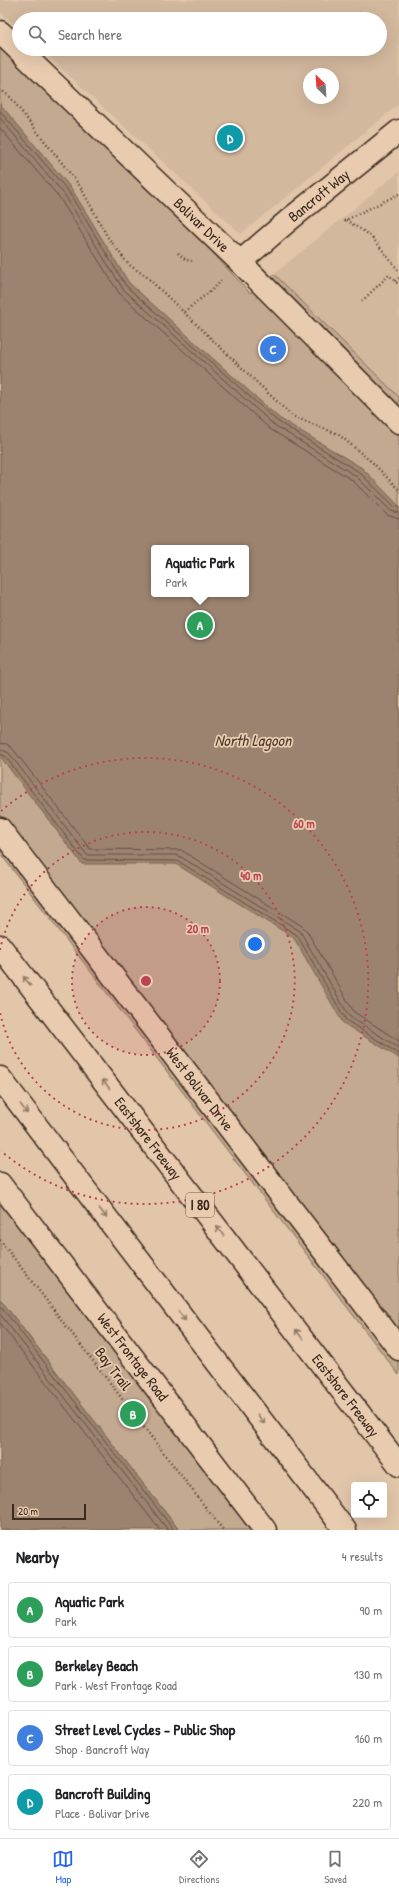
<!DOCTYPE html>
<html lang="en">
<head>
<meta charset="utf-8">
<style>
  :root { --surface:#fff; --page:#f6f6f6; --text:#202124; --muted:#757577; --line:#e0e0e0; --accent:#2563eb }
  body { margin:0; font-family:"Patrick Hand",sans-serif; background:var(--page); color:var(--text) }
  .controls { position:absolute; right:12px; bottom:12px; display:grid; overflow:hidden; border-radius:4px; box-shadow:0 4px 16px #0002 }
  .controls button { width:36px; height:36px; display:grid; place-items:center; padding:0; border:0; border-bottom:1px solid var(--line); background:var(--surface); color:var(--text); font:20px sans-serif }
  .compass { position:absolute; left:303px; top:68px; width:36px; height:36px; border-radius:50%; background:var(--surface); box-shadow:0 4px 16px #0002; rotate:335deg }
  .scale { position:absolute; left:12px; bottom:10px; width:74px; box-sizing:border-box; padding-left:4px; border:2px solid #3b2a1e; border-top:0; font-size:11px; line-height:14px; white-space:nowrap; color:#3b2a1e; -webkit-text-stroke:3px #e9ccb0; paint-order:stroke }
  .you { position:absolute; left:255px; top:944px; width:14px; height:14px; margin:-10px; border:3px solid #fff; border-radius:50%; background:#1a73e8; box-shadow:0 0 0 6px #1a73e833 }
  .badge { display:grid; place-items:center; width:26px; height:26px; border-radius:50%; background:var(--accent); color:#fff; font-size:13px; font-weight:700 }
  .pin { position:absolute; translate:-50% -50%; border:2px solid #fff; box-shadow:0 1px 4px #0006 }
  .popup { position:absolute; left:151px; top:545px; width:98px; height:52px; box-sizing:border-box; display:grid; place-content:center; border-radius:4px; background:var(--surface); filter:drop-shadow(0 1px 3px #0005); font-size:13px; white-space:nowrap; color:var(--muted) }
  .popup b { font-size:15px; color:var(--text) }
  .popup::after { content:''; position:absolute; left:50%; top:100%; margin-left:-8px; border:8px solid transparent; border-top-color:var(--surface) }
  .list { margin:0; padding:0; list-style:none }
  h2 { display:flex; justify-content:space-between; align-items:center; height:52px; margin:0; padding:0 16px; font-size:17px }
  h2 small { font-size:13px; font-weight:400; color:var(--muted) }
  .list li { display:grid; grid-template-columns:26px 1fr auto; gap:12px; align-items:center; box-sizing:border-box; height:56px; margin:0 8px 8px; padding:0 8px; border:1px solid var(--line); border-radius:4px }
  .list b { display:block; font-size:15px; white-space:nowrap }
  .list p { margin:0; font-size:13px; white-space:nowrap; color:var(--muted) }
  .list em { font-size:13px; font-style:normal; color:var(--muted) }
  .icon { flex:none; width:22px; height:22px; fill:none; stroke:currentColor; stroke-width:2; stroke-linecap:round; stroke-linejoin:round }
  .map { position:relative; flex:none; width:399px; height:1530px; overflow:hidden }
  .search { position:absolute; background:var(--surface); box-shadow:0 4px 16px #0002; left:12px; right:12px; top:12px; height:44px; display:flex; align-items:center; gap:10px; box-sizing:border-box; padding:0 14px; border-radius:22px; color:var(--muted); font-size:15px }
  .sheet { height:308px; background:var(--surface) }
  nav { display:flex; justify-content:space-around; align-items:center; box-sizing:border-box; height:56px; border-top:1px solid var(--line); background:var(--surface); font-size:11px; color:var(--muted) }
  nav a { display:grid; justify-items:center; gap:2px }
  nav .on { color:var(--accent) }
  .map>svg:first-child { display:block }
  .built { fill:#d2b89d; fill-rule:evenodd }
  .green { fill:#c3a990; stroke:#7f6a57; fill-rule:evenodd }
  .water { fill:#9c836f; stroke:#755f4f; fill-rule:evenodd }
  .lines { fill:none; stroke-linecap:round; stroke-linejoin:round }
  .shore { stroke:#624e3e; stroke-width:1 }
  .minor-casing { stroke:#3b2a1e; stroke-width:25 }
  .highway-casing { stroke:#3b2a1e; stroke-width:25 }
  .path { stroke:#3b2a1e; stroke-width:2.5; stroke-dasharray:1 3; stroke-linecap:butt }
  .minor { stroke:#e9ccb0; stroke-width:22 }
  .highway { stroke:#e9ccb0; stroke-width:22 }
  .oneway { stroke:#927b67 }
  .ring { fill:none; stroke:#ba4452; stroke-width:2; stroke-dasharray:2 4 }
  .labels { text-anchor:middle; stroke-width:3.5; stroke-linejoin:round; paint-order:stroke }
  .shield { fill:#e9ccb0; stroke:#6f5b4a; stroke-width:1 }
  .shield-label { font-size:14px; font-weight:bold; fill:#3b2a1e }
  .street-label { font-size:15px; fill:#3b2a1e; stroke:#e9ccb0 }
  .water-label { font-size:16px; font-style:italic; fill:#4e3c2e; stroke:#e9ccb0 }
  .centre { fill:#ba4452; stroke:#e9ccb0; stroke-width:2 }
  .ring-label { font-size:12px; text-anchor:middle; font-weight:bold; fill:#ba4452; stroke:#e9ccb0; stroke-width:3.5; stroke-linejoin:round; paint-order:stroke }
</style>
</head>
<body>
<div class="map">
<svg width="399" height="1530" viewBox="0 0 399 1530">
  <rect width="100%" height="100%" fill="#e2c6aa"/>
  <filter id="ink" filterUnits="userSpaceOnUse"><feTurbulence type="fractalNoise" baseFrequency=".025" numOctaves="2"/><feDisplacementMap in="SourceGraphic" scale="8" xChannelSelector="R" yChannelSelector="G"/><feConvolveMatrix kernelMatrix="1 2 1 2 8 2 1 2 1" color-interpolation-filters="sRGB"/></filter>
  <g filter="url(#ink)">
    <g class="built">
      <path d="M0,0H399V104L241,234L40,49H380V19H19V29L0,12ZM309,74H333V98H309Z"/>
      <polygon points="399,172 399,397 274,274"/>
    </g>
    <g class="green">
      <path d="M0,44L177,214L250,293L274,274L399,397V1375L0,853ZM154,548H246V594H154Z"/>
      <polygon points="0,1184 265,1530 179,1530 0,1299"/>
    </g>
    <g class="water">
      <path d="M0,104L71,188L129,283L279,418L362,468L399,506V1058L343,1023L294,938L176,864H82L0,756ZM154,548H246V594H154Z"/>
      <polygon points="0,1299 179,1530 0,1530"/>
    </g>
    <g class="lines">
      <g class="shore">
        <polyline points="0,111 68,191 126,286 277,421 359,472 395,507 399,508"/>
        <polyline points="0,118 64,194 123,289 274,425 356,476 391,511 399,513"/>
        <polyline points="0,128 59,197 119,293 270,429 352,480 387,515 399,519"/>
        <polyline points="0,743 7,744 13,749 90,849 181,850 302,926 307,931 354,1012 399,1041"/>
        <polyline points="0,749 9,753 87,855 176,855 181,857 300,931 349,1016 399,1048"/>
        <polyline points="0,754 5,756 84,860 178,861 297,935 346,1020 399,1054"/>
        <polyline points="0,1305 174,1530"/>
        <polyline points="0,1314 168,1530"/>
        <polyline points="0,1323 160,1530"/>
      </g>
      <defs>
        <g id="minor">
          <path id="s1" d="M0,32L240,262L399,422"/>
          <path id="s2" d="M240,262L289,220L399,131"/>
          <path id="s3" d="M0,829L399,1349"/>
          <path id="s4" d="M0,1184L265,1530"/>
        </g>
        <g id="highway">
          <path id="s5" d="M0,946L399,1465"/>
          <polyline points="0,1078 345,1530"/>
        </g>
      </defs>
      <use href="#minor" class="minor-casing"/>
      <use href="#highway" class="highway-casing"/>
      <g class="path">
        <polyline points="0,89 10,97 80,186 107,236 128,264 147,277 292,416 338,434 373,463 399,490"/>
        <polyline points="346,220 371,236 399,271"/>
        <polyline points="344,221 399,194"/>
        <polyline points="178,253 186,260 192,261"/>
        <polyline points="395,281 399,278"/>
        <polyline points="362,301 389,275 399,285"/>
        <polyline points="184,312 213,289 223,279"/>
        <polyline points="0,1240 223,1530"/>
      </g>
      <use href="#minor" class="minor"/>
      <use href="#highway" class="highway"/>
    </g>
    <defs><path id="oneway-shaft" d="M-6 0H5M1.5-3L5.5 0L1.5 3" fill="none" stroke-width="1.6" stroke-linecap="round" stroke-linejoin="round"/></defs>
    <g class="oneway">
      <use href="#oneway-shaft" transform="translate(27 981) rotate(-128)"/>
      <use href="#oneway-shaft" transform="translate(106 1084) rotate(-128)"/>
      <use href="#oneway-shaft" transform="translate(24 1109) rotate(53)"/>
      <use href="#oneway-shaft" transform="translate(103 1213) rotate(53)"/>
      <use href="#oneway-shaft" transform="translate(220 1231) rotate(-128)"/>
      <use href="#oneway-shaft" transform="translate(182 1316) rotate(53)"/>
      <use href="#oneway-shaft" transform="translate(299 1334) rotate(-127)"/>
      <use href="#oneway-shaft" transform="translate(261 1419) rotate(53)"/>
    </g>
  </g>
  <circle cx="146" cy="981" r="74" fill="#ba4452" fill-opacity=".12"/>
  <g class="ring">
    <circle cx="146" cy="981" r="74"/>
    <path d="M0 950A149 149 0 1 1 0 1012"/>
    <path d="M1 811A223 223 0 1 1 1 1151"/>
  </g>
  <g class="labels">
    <rect class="shield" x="186" y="1193" width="28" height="24" rx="3"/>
    <g class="shield-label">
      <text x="200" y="1210">I 80</text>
    </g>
    <g class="street-label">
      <text dy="5" stroke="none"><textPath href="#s2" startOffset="103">Bancroft Way</textPath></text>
      <text dy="5" stroke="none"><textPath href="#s1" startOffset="279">Bolivar Drive</textPath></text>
      <text dy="5" stroke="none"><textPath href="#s3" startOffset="328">West Bolivar Drive</textPath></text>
      <text dy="5" stroke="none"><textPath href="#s5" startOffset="243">Eastshore Freeway</textPath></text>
      <text dy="5" stroke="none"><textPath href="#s4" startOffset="218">West Frontage Road</textPath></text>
      <text transform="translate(113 1369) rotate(53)" y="5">Bay Trail</text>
      <text dy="5" stroke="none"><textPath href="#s5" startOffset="567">Eastshore Freeway</textPath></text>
    </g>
    <g class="water-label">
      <text x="253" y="746">North Lagoon</text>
    </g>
  </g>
  <circle cx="146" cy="981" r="6" class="centre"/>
  <g class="ring-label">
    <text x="304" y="828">60 m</text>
    <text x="251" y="880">40 m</text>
    <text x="198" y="933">20 m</text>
  </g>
</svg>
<div class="controls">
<button><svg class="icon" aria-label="locate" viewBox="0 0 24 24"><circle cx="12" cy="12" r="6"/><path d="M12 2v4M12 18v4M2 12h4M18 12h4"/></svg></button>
</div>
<svg class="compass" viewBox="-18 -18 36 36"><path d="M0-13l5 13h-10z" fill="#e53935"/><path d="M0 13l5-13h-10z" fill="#757577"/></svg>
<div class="scale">20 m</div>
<div class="you"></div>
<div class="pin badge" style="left:200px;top:625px;background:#2e9e5b">A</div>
<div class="popup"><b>Aquatic Park</b>Park</div>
<div class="pin badge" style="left:133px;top:1414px;background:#2e9e5b">B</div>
<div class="pin badge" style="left:273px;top:349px;background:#3f7fe0">C</div>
<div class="pin badge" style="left:230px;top:138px;background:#0f9aa8">D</div>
<div class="search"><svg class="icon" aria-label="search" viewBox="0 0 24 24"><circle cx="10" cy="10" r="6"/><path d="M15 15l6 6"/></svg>Search here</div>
</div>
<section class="sheet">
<h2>Nearby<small>4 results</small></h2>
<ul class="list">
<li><span class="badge" style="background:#2e9e5b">A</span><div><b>Aquatic Park</b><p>Park</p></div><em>90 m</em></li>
<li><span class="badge" style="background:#2e9e5b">B</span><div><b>Berkeley Beach</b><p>Park · West Frontage Road</p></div><em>130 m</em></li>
<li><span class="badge" style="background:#3f7fe0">C</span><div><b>Street Level Cycles - Public Shop</b><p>Shop · Bancroft Way</p></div><em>160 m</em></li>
<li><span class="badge" style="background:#0f9aa8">D</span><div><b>Bancroft Building</b><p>Place · Bolivar Drive</p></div><em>220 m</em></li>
</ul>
</section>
<nav>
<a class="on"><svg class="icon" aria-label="map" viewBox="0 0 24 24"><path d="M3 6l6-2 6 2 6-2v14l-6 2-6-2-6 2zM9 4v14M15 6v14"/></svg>Map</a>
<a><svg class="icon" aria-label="directions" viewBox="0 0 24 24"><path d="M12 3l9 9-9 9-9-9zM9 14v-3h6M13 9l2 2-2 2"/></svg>Directions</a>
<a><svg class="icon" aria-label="saved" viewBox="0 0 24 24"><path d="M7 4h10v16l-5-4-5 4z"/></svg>Saved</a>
</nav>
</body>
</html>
